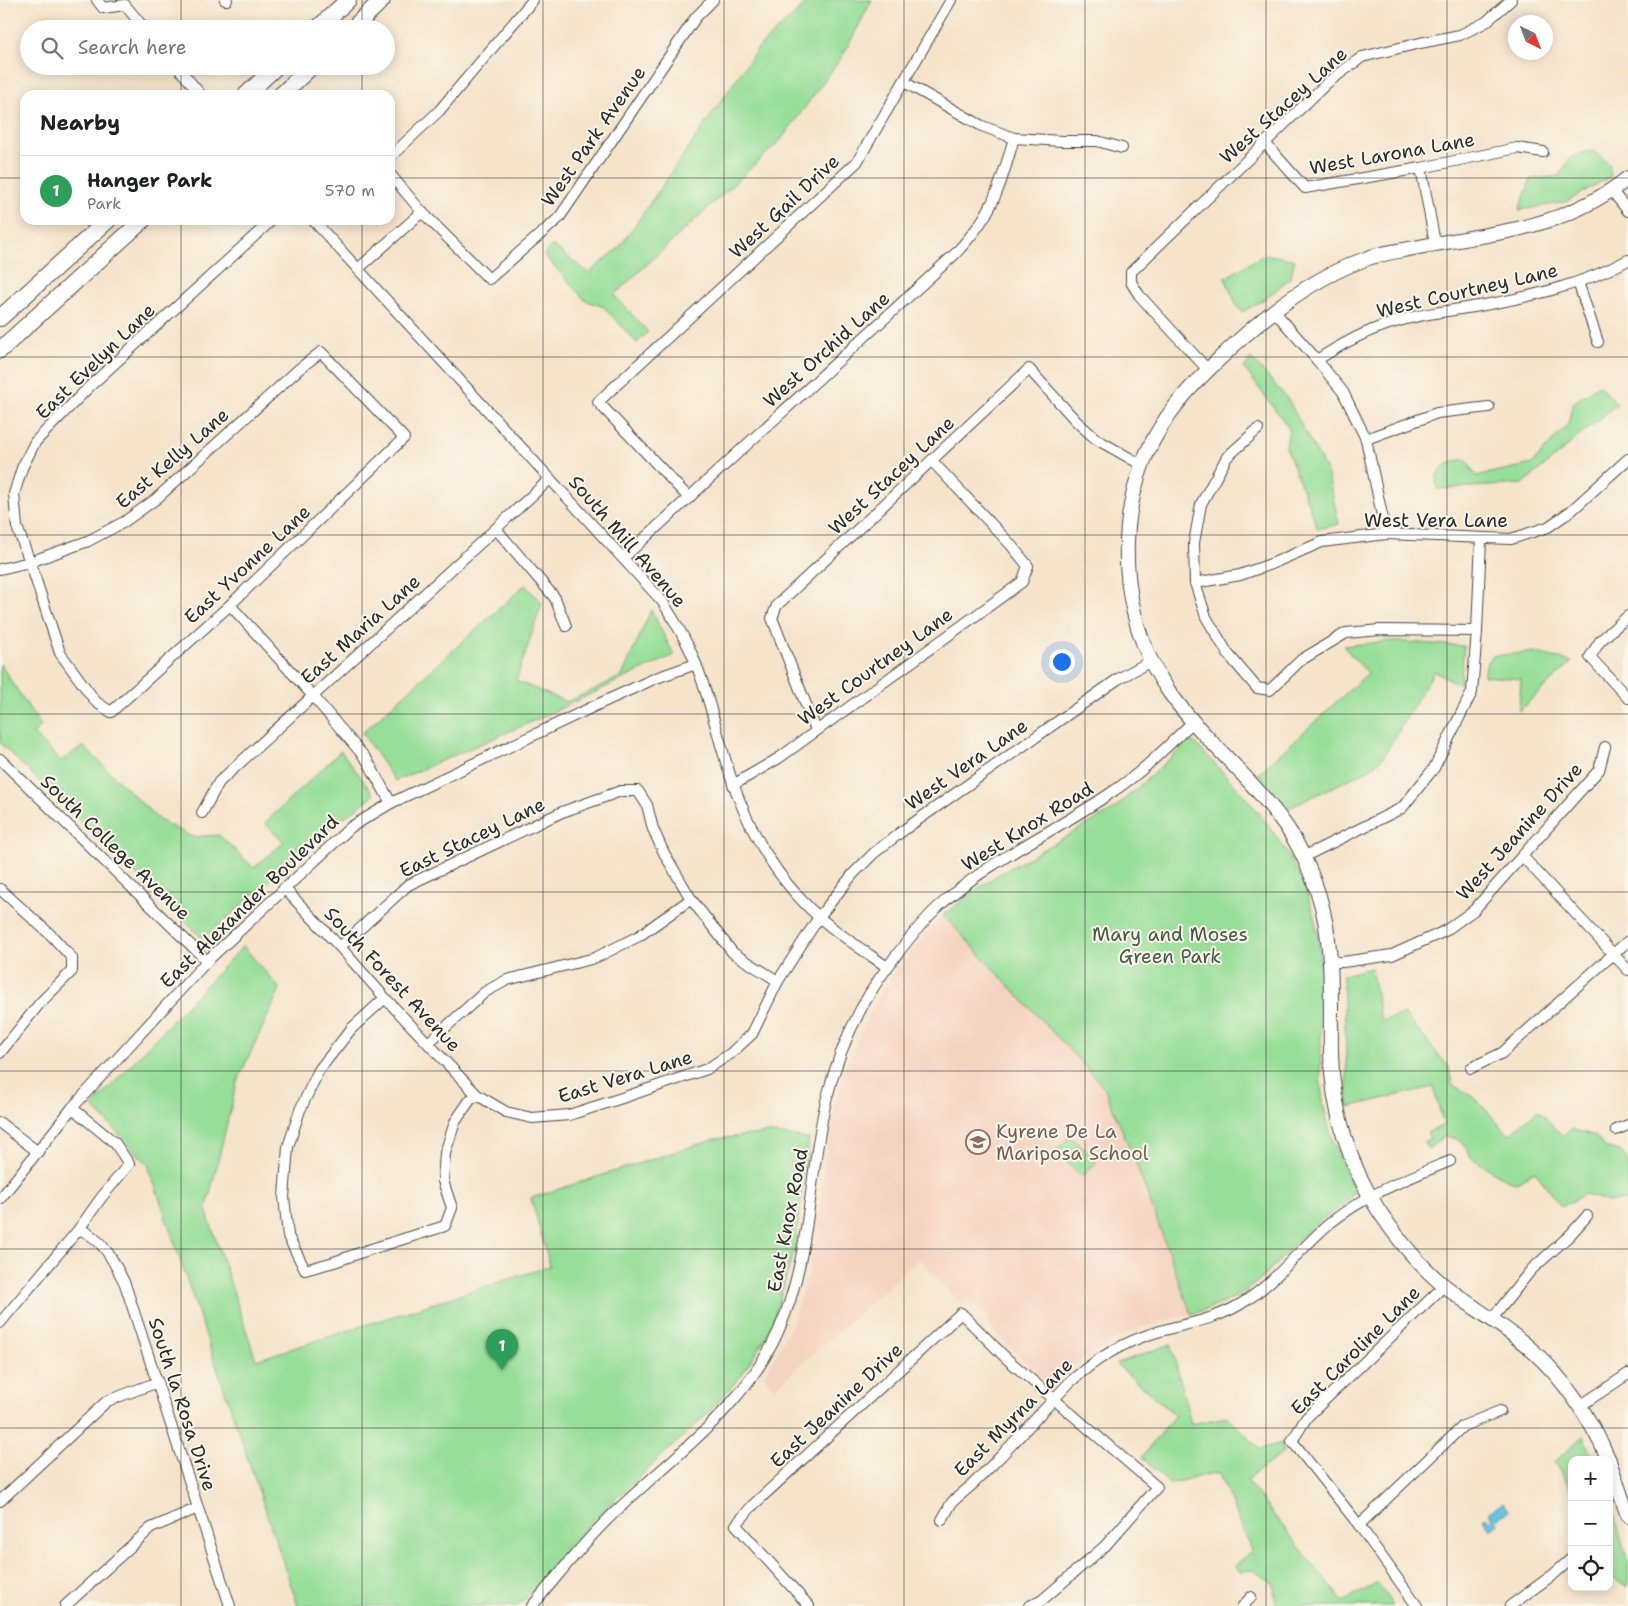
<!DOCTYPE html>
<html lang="en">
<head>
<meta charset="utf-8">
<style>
  :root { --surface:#fff; --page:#f2f2f2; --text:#202124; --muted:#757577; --line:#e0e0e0; --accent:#d1495b }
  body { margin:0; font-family:"Shantell Sans",sans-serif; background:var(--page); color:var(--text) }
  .controls { position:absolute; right:15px; bottom:15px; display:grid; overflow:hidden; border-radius:10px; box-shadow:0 2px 12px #0003 }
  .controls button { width:45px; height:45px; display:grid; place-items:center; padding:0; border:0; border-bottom:1px solid var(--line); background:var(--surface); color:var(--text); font:25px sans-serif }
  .compass { position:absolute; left:1508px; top:15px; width:45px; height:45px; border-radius:50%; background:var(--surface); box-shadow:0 2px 12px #0003; rotate:138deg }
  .you { position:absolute; left:1061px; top:661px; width:18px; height:18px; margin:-12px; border:4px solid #fff; border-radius:50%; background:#1a73e8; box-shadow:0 0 0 8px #1a73e833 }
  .badge { display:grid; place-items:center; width:32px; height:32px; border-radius:50%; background:var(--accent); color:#fff; font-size:16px; font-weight:700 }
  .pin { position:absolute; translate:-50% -41px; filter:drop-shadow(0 1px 2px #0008) }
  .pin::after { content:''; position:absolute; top:26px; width:18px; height:15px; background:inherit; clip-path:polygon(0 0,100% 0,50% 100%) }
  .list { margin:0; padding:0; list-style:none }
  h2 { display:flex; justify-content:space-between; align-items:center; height:65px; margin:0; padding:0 20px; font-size:21px }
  h2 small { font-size:16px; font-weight:400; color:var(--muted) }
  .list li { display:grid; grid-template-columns:32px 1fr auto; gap:15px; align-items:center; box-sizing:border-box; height:70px; padding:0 20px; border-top:1px solid var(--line) }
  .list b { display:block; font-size:19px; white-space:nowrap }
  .list p { margin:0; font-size:16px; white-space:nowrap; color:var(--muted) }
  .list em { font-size:16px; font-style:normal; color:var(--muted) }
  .icon { flex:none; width:28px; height:28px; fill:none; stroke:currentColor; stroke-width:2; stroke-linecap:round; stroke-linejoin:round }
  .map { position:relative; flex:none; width:1628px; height:1606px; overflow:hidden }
  .search { position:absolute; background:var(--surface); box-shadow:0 2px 12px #0003; left:20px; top:20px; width:375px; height:55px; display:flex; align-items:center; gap:12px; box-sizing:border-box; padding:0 18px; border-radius:28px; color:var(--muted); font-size:19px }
  .panel { position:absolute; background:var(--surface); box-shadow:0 2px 12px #0003; left:20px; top:90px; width:375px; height:135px; border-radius:15px }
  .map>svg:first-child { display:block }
  .built { fill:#f5d3c1 }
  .green { fill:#97de98; stroke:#618462 }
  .water { fill:#60c2de; stroke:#467684 }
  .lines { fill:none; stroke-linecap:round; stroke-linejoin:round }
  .street-casing { stroke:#494743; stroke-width:12 }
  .secondary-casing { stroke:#494743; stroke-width:16 }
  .primary-casing { stroke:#494743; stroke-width:18 }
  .street { stroke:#fff; stroke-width:10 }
  .secondary { stroke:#fff; stroke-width:14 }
  .primary { stroke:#fff; stroke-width:16 }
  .grid { fill:none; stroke:#2b2b2b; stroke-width:1; stroke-opacity:0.55 }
  .labels { text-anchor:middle; stroke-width:4; stroke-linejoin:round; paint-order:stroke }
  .street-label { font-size:19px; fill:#2b2b2b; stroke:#fbf7ec }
  .park-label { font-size:19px; fill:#465846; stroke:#fbf7ec }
  .education-label { font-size:19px; fill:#785e54; stroke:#fbf7ec; text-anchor:start }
</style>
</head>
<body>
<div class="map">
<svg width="1628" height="1606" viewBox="0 0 1628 1606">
  <rect width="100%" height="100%" fill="#fbf7ec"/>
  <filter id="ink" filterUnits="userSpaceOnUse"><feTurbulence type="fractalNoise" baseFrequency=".02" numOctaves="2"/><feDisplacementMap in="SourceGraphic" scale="10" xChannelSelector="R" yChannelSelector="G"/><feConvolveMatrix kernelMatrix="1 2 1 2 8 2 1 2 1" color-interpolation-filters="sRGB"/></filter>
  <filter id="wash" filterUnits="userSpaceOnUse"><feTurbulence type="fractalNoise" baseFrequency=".0096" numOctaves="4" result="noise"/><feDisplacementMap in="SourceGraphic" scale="20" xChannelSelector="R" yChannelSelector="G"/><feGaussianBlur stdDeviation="1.12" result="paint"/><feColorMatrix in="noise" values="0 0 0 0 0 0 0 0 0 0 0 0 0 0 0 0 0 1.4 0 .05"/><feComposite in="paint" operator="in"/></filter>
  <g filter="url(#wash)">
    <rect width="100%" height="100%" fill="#f5e3ca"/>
    <polygon class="built" points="943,915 1104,1087 1137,1166 1191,1314 1144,1327 1123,1335 1082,1359 1056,1382 1051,1384 1046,1382 991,1328 985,1313 970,1304 960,1304 919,1259 775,1388 764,1376 791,1327 809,1271 817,1225 825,1161 838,1092 844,1071 868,1017 892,976 916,945"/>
    <g class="green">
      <polygon points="810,0 872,0 843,55 780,141 614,295 648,332 637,343 604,307 585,300 544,255 552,245 589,273 619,248 758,48"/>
      <polygon points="1592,150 1609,164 1611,176 1566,202 1519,210 1531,179 1559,176 1571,157"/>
      <polygon points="1265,254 1295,260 1290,278 1265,299 1242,312 1237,306 1225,278"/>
      <polygon points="1251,358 1287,398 1327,472 1339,524 1318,529 1286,447 1289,428 1244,368"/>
      <path d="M1599,385L1617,404L1523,484L1437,489C1432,468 1449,462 1466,459L1476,476L1532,464L1568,424L1573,403Z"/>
      <polygon points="525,585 542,603 516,681 567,702 622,676 651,610 674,655 538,719 395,781 362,733"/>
      <polygon points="1391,641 1464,646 1460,685 1434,671 1382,759 1370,769 1289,808 1258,774 1368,673 1343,646"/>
      <polygon points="1534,652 1572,662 1519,711 1521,679 1484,676 1487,662 1492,656"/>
      <polygon points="0,664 41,726 33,734 61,761 83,746 158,819 192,837 219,835 254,868 284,842 265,823 341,751 374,795 330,828 203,939 0,743"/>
      <path d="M1188,742L1195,743C1244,795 1290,839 1312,909C1324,950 1321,995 1321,1037C1321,1056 1319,1076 1322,1095C1326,1128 1340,1161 1355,1191C1345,1207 1325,1215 1311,1228C1294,1242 1281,1260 1265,1275C1243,1296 1220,1306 1191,1314L1137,1166L1104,1087L943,915L972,893L996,876L1113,810Z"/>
      <polygon points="243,946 280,989 237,1082 206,1210 256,1360 550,1266 531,1198 715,1139 769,1133 809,1139 795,1247 771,1328 756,1353 741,1376 707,1414 588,1525 566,1548 545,1576 518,1606 298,1606 148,1165 92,1106"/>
      <polygon points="1371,968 1381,1021 1404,1014 1449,1067 1452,1085 1474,1097 1509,1135 1538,1110 1562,1135 1572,1129 1595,1136 1604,1147 1620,1151 1628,1160 1628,1203 1625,1200 1608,1202 1585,1194 1561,1207 1535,1171 1515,1183 1500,1176 1472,1158 1461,1140 1445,1136 1428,1149 1424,1141 1430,1139 1427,1133 1444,1125 1433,1087 1348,1107 1343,975"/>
      <polygon points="1070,1136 1097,1161 1082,1177 1056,1152"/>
      <polygon points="1171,1344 1191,1424 1227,1417 1260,1449 1282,1443 1283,1453 1246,1480 1343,1602 1378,1583 1393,1606 1276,1606 1274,1584 1253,1570 1239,1571 1235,1566 1252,1550 1218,1472 1169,1484 1142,1457 1175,1415 1116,1364"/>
      <polygon points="1584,1436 1593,1460 1572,1460 1572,1491 1554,1462"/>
      <polygon points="1609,1498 1628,1562 1628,1587 1609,1575"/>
    </g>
    <polygon class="water" points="1503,1503 1509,1511 1496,1520 1499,1524 1490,1530 1483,1519 1486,1517 1489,1521 1492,1518 1489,1512"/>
  </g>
  <g filter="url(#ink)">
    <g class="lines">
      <defs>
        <g id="street">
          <polyline points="97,0 103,8 125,5"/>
          <polyline points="225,0 227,0"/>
          <polyline points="125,5 145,29"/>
          <polyline points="177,66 201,95"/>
          <polyline points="904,82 982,126 1014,138 1062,141 1097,141 1122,148"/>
          <polyline points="1265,143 1305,188 1421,168 1517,148 1543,152"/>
          <polyline points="390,157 439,111 533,0"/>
          <polyline points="1421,168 1435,243"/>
          <polyline points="390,174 422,212 489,279 559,218 696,17 713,0"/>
          <polyline points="1612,191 1628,211"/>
          <path d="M313,220L662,601C675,621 687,641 696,664C712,704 719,746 734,786C754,842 787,894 835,930C852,943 870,955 887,967"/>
          <polyline points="358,269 422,212"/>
          <polyline points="1578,282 1598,342"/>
          <polyline points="1274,311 1317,360 1343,392 1366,439 1386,534"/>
          <path d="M1317,360C1340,345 1363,332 1389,324C1418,314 1449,311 1479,306C1530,297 1582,285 1628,260"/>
          <polyline points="1208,370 1139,295 1131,282 1131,272 1327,83 1362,57 1420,43 1460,35 1486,22 1511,0"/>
          <polyline points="1258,429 1227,457 1201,504 1194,543 1195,583 1206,617 1228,654 1257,688 1270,690 1301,660 1346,633 1380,630 1477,631"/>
          <polyline points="1366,439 1437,413 1489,407"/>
          <polyline points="689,498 598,402 857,162 951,0"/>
          <polyline points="496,529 555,598 566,626"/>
          <path d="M623,558L955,254C968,240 981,225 990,207C1001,186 1007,162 1014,138"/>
          <polyline points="0,569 30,562 88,541 124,522 156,499 299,369 321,352 404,438 230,605 111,712 96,702 60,653 30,562 17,527 14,494 22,468 35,442 90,386 272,220"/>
          <polyline points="1195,583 1240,575 1271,564 1322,542 1386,534 1511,539 1548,527 1571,511 1628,459"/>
          <polyline points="230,605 313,696 367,760 391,803"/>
          <polyline points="1628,616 1600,641 1590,657 1628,698"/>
          <polyline points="816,730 772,618 777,605 1029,369 1077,422 1096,439 1142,465"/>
          <polyline points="0,759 207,961"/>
          <polyline points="733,785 779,758 1022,582 1028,566 1011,545 932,461"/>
          <polyline points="202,813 219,782 550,479"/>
          <polyline points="1303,857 1402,808 1434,768 1472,692 1477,631 1481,539"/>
          <polyline points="1523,857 1628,970"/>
          <polyline points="284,888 340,947 385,998 477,1095 506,1112 532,1118 569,1115 625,1097 707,1069 730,1054 752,1034 778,981 819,917 853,874 874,853 905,829 1118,679 1151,661"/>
          <polyline points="0,889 52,936 72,958 72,971 40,1003 0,1053"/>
          <polyline points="340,947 408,885 562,812 621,791 638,791 647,805 653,829 664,853 691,899 733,953 778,981"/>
          <polyline points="1331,962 1343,962 1392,955 1445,931 1474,910 1599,770 1605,747"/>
          <polyline points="385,998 352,1028 319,1070 300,1110 288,1147 284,1197 288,1236 305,1270 334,1262 368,1250 445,1226 452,1208 443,1181 445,1153 455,1122 470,1100 477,1095"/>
          <polyline points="428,1043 485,992 507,980 595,958 639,936 691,899"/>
          <polyline points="1471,1068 1502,1053 1628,941"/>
          <polyline points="0,1123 38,1152"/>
          <polyline points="1616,1130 1628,1125"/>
          <polyline points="0,1199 72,1108 207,961 351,827 391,803 601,703 656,678 696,664"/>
          <path d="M79,1229C104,1239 114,1262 125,1284L230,1606"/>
          <polyline points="1492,1319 1531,1270 1569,1236 1587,1216"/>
          <polyline points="0,1323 79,1229 101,1198 129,1164 115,1143 72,1108"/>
          <polyline points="1580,1406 1628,1374"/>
          <polyline points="0,1501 107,1401 158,1382"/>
          <path d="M942,1520L952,1502L973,1484L1001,1456L1069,1383C1094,1360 1123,1342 1157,1332C1184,1324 1214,1320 1239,1305C1275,1284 1298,1250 1329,1224C1364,1195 1409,1178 1450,1161"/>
          <polyline points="1359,1525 1463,1426 1500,1411"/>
          <polyline points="65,1606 151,1528 198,1508"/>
          <path d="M532,1606C556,1578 578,1549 604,1523C664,1462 742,1413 778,1332C811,1259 808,1178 826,1101C838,1052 859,1005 889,965C903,946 919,925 937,908C989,859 1057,831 1115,790C1144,771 1168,745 1193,722"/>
          <polyline points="809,1606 736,1525 752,1506 961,1313 1007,1359 1157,1487 1105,1546 1041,1601 1029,1606"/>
          <polyline points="1243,1606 1251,1597"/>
          <polyline points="1417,1606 1359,1525 1292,1441 1307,1417 1444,1286"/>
          <polyline points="1510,1606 1554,1574 1572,1558"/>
        </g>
        <g id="secondary">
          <path d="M1609,1460C1591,1420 1567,1382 1534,1352C1506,1326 1472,1308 1442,1284C1418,1264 1397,1238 1379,1211C1349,1166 1332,1108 1331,1053C1330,1000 1335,948 1319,896C1310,869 1298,841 1280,818C1247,773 1202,738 1170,693C1124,628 1115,539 1142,465C1155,430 1179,398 1206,372C1254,324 1306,279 1371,257C1384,253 1399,251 1414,248C1493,232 1561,231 1628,178"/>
          <polyline points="1609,1461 1628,1516"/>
        </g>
        <g id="primary">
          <polyline points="317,29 348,0"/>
          <polyline points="352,29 382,0"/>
          <polyline points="246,95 277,66"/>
          <polyline points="281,95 312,66"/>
          <polyline points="0,318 108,220"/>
          <polyline points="0,350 143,220"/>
        </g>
      </defs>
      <use href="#street" class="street-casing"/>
      <use href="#secondary" class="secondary-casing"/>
      <use href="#primary" class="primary-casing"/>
      <use href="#street" class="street"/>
      <use href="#secondary" class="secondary"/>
      <use href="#primary" class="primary"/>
    </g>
  </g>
  <path class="grid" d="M181,0V29M362,0V29M543,0V1606M724,0V1606M904,0V1606M1085,0V1606M1266,0V1606M1447,0V1606M181,66V95M362,66V95M0,178H25M390,178H1628M181,220V1606M362,220V1606M0,357H1628M0,535H1628M0,714H1628M0,892H1628M0,1071H1628M0,1249H1628M0,1428H1628"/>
  <defs>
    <symbol id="school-ring" viewBox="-11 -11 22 22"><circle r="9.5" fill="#fbf7ec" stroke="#8d6e63" stroke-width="1.5"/><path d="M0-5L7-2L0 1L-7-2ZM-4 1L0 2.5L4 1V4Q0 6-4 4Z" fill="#8d6e63"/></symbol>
  </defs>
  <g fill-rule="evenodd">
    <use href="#school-ring" x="964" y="1128" width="28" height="28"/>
  </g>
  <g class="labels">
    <g class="street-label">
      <text transform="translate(1283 105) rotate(-42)" y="7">West Stacey Lane</text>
      <text transform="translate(593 136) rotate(-55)" y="7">West Park Avenue</text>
      <text transform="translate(1392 153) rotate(-10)" y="7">West Larona Lane</text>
      <text transform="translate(784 206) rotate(-43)" y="7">West Gail Drive</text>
      <text transform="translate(1467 290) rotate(-13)" y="7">West Courtney Lane</text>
      <text transform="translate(826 349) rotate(-42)" y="7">West Orchid Lane</text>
      <text transform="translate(95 361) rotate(-44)" y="7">East Evelyn Lane</text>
      <text transform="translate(172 458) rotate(-41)" y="7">East Kelly Lane</text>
      <text transform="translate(891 475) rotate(-43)" y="7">West Stacey Lane</text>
      <text x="1436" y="527">West Vera Lane</text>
      <text transform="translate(628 541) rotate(49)" y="7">South Mill Avenue</text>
      <text transform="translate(247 564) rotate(-43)" y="7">East Yvonne Lane</text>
      <text transform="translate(360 629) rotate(-42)" y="7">East Maria Lane</text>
      <text transform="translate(875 666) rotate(-36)" y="7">West Courtney Lane</text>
      <text transform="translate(966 764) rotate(-35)" y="7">West Vera Lane</text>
      <text transform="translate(1027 826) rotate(-32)" y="7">West Knox Road</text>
      <text transform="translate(1519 831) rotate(-48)" y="7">West Jeanine Drive</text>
      <text transform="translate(472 837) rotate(-26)" y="7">East Stacey Lane</text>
      <text transform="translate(116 847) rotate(44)" y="7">South College Avenue</text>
      <text transform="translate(249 901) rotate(-44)" y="7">East Alexander Boulevard</text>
      <text transform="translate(393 979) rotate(47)" y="7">South Forest Avenue</text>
      <text transform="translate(625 1076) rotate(-17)" y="7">East Vera Lane</text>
      <text transform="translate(787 1220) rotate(-79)" y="7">East Knox Road</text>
      <text transform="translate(1355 1350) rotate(-45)" y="7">East Caroline Lane</text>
      <text transform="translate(183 1404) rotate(72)" y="7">South la Rosa Drive</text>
      <text transform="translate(836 1405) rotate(-43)" y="7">East Jeanine Drive</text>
      <text transform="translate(1013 1417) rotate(-45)" y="7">East Myrna Lane</text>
    </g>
    <g class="park-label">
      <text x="1170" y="941">Mary and Moses<tspan x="1170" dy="22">Green Park</tspan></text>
    </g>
    <g class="education-label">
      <text x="996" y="1138">Kyrene De La<tspan x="996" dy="22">Mariposa School</tspan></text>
    </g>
  </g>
</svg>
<div class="controls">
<button>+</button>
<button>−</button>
<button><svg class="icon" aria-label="locate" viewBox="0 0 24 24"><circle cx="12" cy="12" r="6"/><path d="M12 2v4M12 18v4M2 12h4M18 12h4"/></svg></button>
</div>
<svg class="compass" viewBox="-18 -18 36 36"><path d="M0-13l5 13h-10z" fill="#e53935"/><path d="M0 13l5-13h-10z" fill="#757577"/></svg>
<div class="you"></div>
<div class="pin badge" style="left:502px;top:1370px;background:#2e9e5b">1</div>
<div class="search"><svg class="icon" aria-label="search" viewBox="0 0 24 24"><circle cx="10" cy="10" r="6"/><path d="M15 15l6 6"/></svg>Search here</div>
<section class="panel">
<h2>Nearby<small></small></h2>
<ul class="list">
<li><span class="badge" style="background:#2e9e5b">1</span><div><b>Hanger Park</b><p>Park</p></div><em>570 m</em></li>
</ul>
</section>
</div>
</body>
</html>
